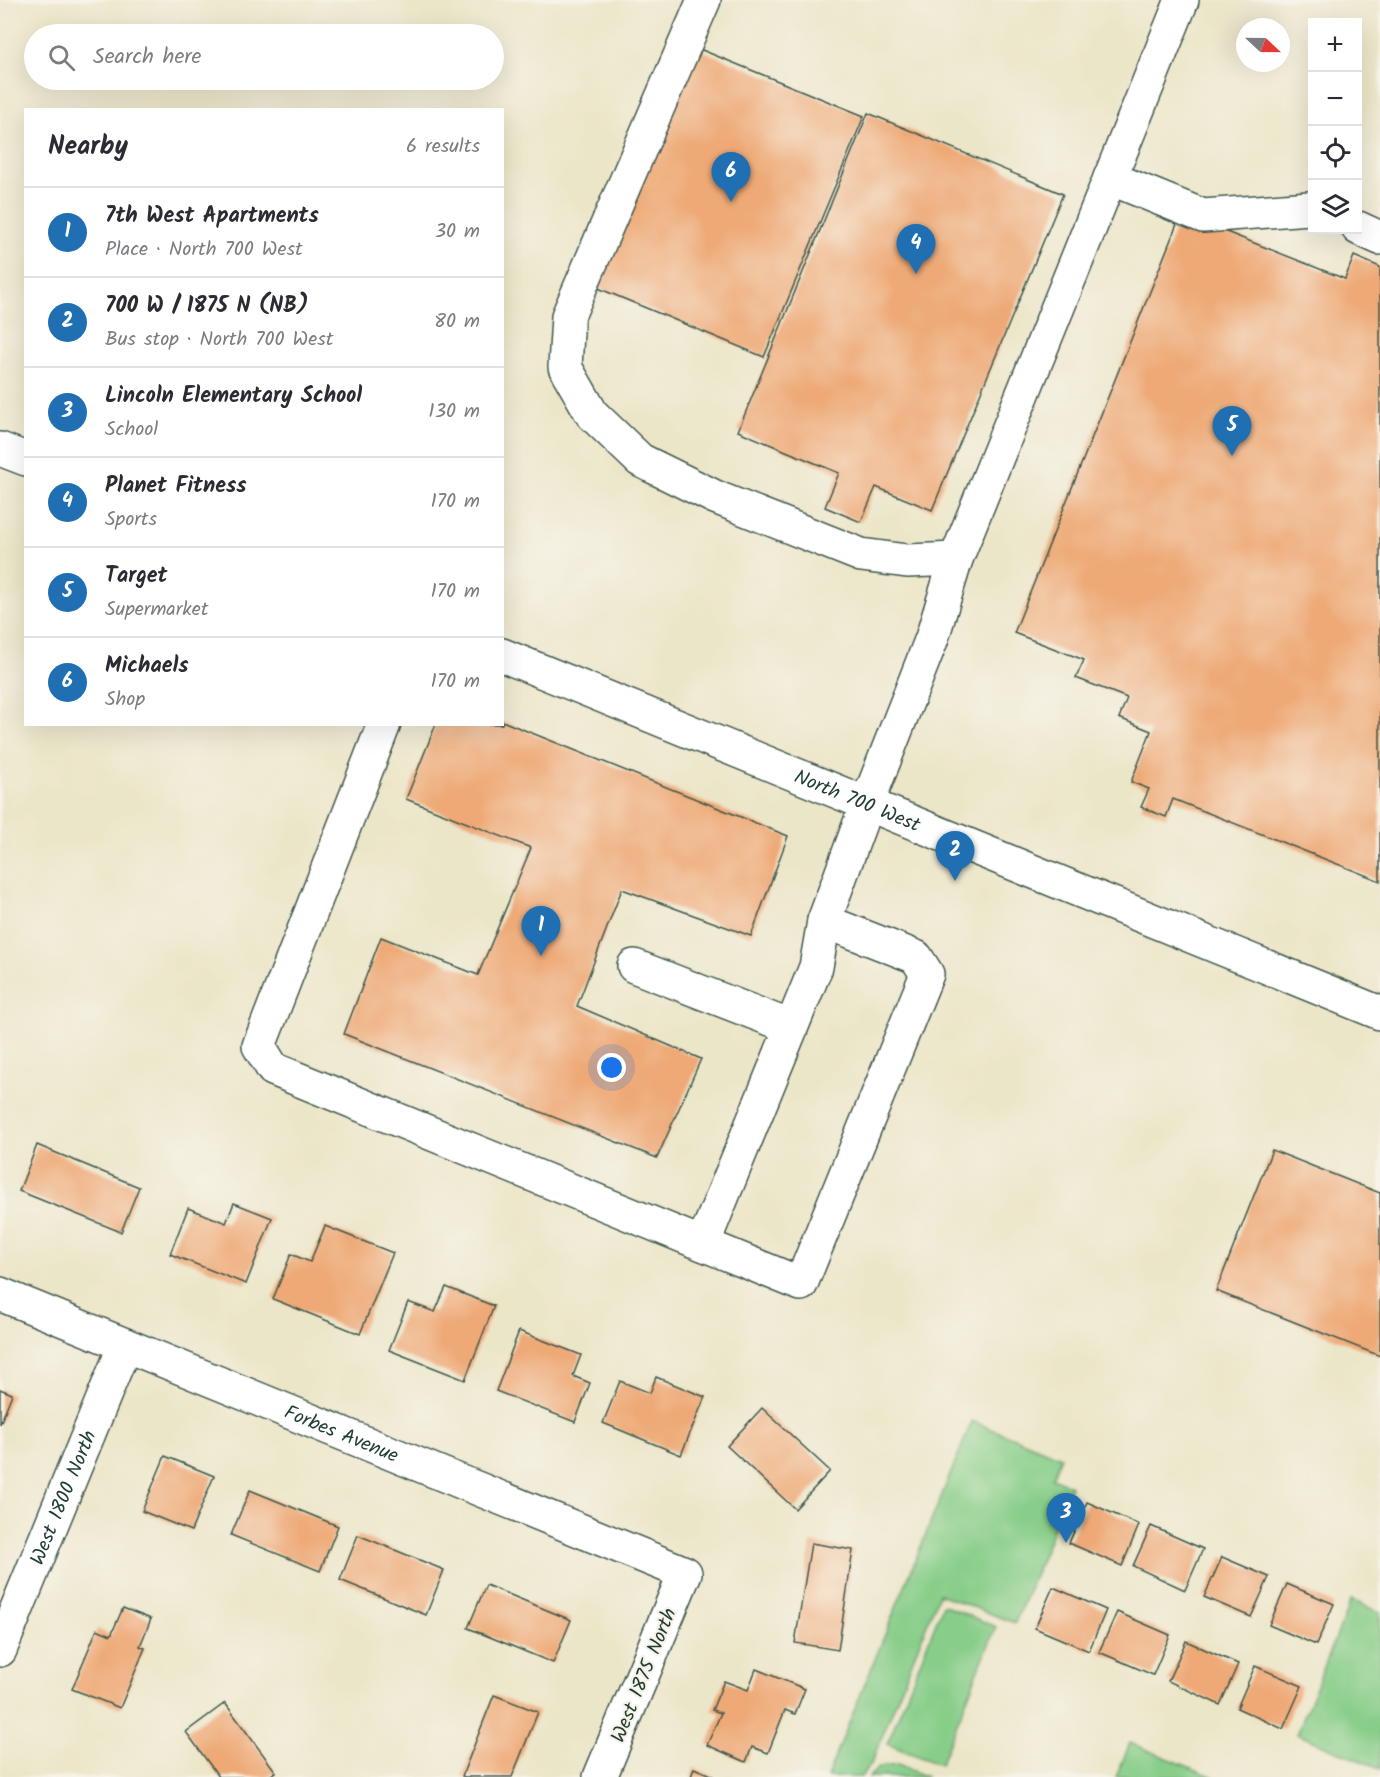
<!DOCTYPE html>
<html lang="en">
<head>
<meta charset="utf-8">
<style>
  :root { --surface:#fff; --page:#f2f2f3; --text:#2b2b33; --muted:#7c7c81; --line:#e1e1e2; --accent:#1f6fb2 }
  body { margin:0; font-family:Kalam,sans-serif; background:var(--page); color:var(--text) }
  .controls { position:absolute; right:18px; top:18px; display:grid; overflow:hidden; border-radius:0px; box-shadow:0 6px 24px #0002 }
  .controls button { width:54px; height:54px; display:grid; place-items:center; padding:0; border:0; border-bottom:2px solid var(--line); background:var(--surface); color:var(--text); font:30px sans-serif }
  .compass { position:absolute; left:1236px; top:18px; width:54px; height:54px; border-radius:50%; background:var(--surface); box-shadow:0 6px 24px #0002; rotate:112deg }
  .you { position:absolute; left:612px; top:1068px; width:21px; height:21px; margin:-15px; border:4px solid #fff; border-radius:50%; background:#1a73e8; box-shadow:0 0 0 9px #1a73e833 }
  .badge { display:grid; place-items:center; width:39px; height:39px; border-radius:50%; background:var(--accent); color:#fff; font-size:20px; font-weight:700 }
  .pin { position:absolute; translate:-50% -50px; filter:drop-shadow(0 2px 3px #0008) }
  .pin::after { content:''; position:absolute; top:32px; width:21px; height:18px; background:inherit; clip-path:polygon(0 0,100% 0,50% 100%) }
  .list { margin:0; padding:0; list-style:none }
  h2 { display:flex; justify-content:space-between; align-items:center; height:78px; margin:0; padding:0 24px; font-size:26px }
  h2 small { font-size:20px; font-weight:400; color:var(--muted) }
  .list li { display:grid; grid-template-columns:39px 1fr auto; gap:18px; align-items:center; box-sizing:border-box; height:90px; padding:0 24px; border-top:2px solid var(--line) }
  .list b { display:block; font-size:22px; white-space:nowrap }
  .list p { margin:0; font-size:20px; white-space:nowrap; color:var(--muted) }
  .list em { font-size:20px; font-style:normal; color:var(--muted) }
  .icon { flex:none; width:33px; height:33px; fill:none; stroke:currentColor; stroke-width:2; stroke-linecap:round; stroke-linejoin:round }
  .map { position:relative; flex:none; width:1380px; height:1777px; overflow:hidden }
  .search { position:absolute; background:var(--surface); box-shadow:0 6px 24px #0002; left:24px; top:24px; width:480px; height:66px; display:flex; align-items:center; gap:15px; box-sizing:border-box; padding:0 21px; border-radius:33px; color:var(--muted); font-size:22px }
  .panel { position:absolute; background:var(--surface); box-shadow:0 6px 24px #0002; left:24px; top:108px; width:480px; height:618px; border-radius:0px }
  .map>svg:first-child { display:block }
  .green { fill:#88ce89; stroke:#54865e; stroke-width:1.5 }
  .building { fill:#eea976 }
  .lines { fill:none; stroke-linecap:round; stroke-linejoin:round }
  .minor-casing { stroke:#3e564a; stroke-width:36 }
  .minor { stroke:#fff; stroke-width:33 }
  .labels { text-anchor:middle; stroke-width:4.5; stroke-linejoin:round; paint-order:stroke }
  .street-label { font-size:20px; fill:#1f3d34; stroke:#f7f3e8 }
</style>
</head>
<body>
<div class="map">
<svg width="1380" height="1777" viewBox="0 0 1380 1777">
  <rect width="100%" height="100%" fill="#f7f3e8"/>
  <filter id="ink" filterUnits="userSpaceOnUse"><feTurbulence type="fractalNoise" baseFrequency=".0167" numOctaves="2"/><feDisplacementMap in="SourceGraphic" scale="12" xChannelSelector="R" yChannelSelector="G"/><feConvolveMatrix kernelMatrix="1 2 1 2 8 2 1 2 1" color-interpolation-filters="sRGB"/></filter>
  <filter id="wash" filterUnits="userSpaceOnUse"><feTurbulence type="fractalNoise" baseFrequency=".008" numOctaves="4" result="noise"/><feDisplacementMap in="SourceGraphic" scale="24" xChannelSelector="R" yChannelSelector="G"/><feGaussianBlur stdDeviation="1.35" result="paint"/><feColorMatrix in="noise" values="0 0 0 0 0 0 0 0 0 0 0 0 0 0 0 0 0 1.4 0 .05"/><feComposite in="paint" operator="in"/></filter>
  <g filter="url(#wash)">
    <rect width="100%" height="100%" fill="#ece6c9"/>
    <g class="green">
      <polygon points="972,1421 1061,1457 1052,1478 1071,1486 1015,1623 939,1594 871,1764 861,1777 827,1777"/>
      <polygon points="1351,1600 1380,1612 1380,1769 1297,1734"/>
      <polygon points="943,1605 996,1627 940,1765 887,1744"/>
      <polygon points="1130,1743 1214,1777 1116,1777"/>
      <polygon points="898,1765 927,1777 869,1777 879,1767"/>
    </g>
    <g id="blocks">
      <g class="building">
        <polygon points="697,48 864,116 764,357 598,288"/>
        <polygon points="868,113 1063,194 932,510 876,487 861,522 825,507 839,473 738,431"/>
        <polygon points="1181,214 1345,279 1354,256 1380,267 1380,881 1173,799 1166,817 1141,807 1149,789 1131,782 1151,731 1119,718 1127,698 1076,678 1084,660 1014,633"/>
        <polygon points="502,721 788,836 751,936 622,889 577,1006 701,1059 657,1158 344,1034 381,937 478,975 531,848 406,799 436,724 502,724"/>
        <polygon points="37,1145 139,1187 121,1232 19,1191"/>
        <polygon points="1272,1150 1380,1193 1380,1356 1216,1291"/>
        <polygon points="234,1203 272,1218 246,1284 170,1254 188,1208 226,1223"/>
        <polygon points="325,1226 393,1253 360,1334 273,1299 291,1254 310,1262"/>
        <polygon points="446,1287 494,1306 465,1380 389,1350 408,1302 435,1312"/>
        <polygon points="519,1331 581,1355 573,1376 590,1383 575,1422 496,1391"/>
        <polygon points="656,1377 705,1397 681,1455 603,1423 620,1381 650,1393"/>
        <polygon points="0,1389 12,1394 0,1424"/>
        <polygon points="762,1408 830,1471 795,1509 727,1446"/>
        <polygon points="165,1456 214,1476 191,1531 142,1511"/>
        <polygon points="250,1490 338,1526 320,1571 231,1535"/>
        <polygon points="1087,1502 1139,1525 1122,1566 1069,1543"/>
        <polygon points="1151,1526 1203,1549 1185,1590 1133,1566"/>
        <polygon points="358,1535 444,1570 426,1615 340,1580"/>
        <polygon points="811,1543 853,1550 838,1650 795,1643"/>
        <polygon points="1222,1557 1269,1577 1251,1617 1204,1597"/>
        <polygon points="1287,1584 1334,1604 1316,1645 1269,1625"/>
        <polygon points="486,1585 571,1620 553,1663 468,1628"/>
        <polygon points="1053,1587 1106,1610 1089,1651 1035,1628"/>
        <polygon points="123,1608 151,1619 140,1646 145,1648 120,1708 72,1689 97,1629 111,1635"/>
        <polygon points="1117,1612 1170,1635 1153,1675 1099,1652"/>
        <polygon points="1186,1641 1238,1664 1220,1705 1168,1681"/>
        <polygon points="1255,1666 1302,1686 1283,1729 1237,1708"/>
        <polygon points="756,1669 805,1689 795,1714 785,1710 768,1753 752,1747 746,1762 707,1745 721,1713 712,1710 724,1681 748,1690"/>
        <polygon points="494,1695 538,1712 512,1777 465,1777 462,1776"/>
        <polygon points="225,1703 276,1772 268,1777 219,1777 186,1732"/>
        <polygon points="694,1768 715,1777 691,1777"/>
      </g>
    </g>
  </g>
  <g filter="url(#ink)">
    <use href="#blocks" fill-opacity="0" stroke="#3e564a" stroke-width="1.5"/>
    <g class="lines">
      <defs>
        <g id="minor">
          <polyline points="704,0 568,316 565,367 592,414 640,460 715,497 861,555 907,561 956,559"/>
          <polyline points="1110,178 1203,216 1309,208 1312,209"/>
          <polyline points="1358,228 1380,238"/>
          <polyline points="0,449 26,459"/>
          <path id="s1" d="M502,655L1380,1013"/>
          <polyline points="384,724 259,1046 273,1069 801,1284 927,974 916,957 824,921 867,804 932,638 956,559 1182,0"/>
          <polyline points="634,966 791,1027"/>
          <polyline points="703,1244 816,967 824,921"/>
          <path id="s2" d="M0,1294L685,1573L600,1777"/>
          <path id="s3" d="M0,1650L125,1345"/>
        </g>
      </defs>
      <use href="#minor" class="minor-casing"/>
      <use href="#minor" class="minor"/>
    </g>
  </g>
  <g class="labels">
    <g class="street-label">
      <text dy="7" stroke="none"><textPath href="#s1" startOffset="384">North 700 West</textPath></text>
      <text dy="7" stroke="none"><textPath href="#s2" startOffset="369">Forbes Avenue</textPath></text>
      <text dy="7" stroke="none"><textPath href="#s3" startOffset="165">West 1800 North</textPath></text>
      <text transform="translate(643 1675) rotate(-68)" y="7">West 1875 North</text>
    </g>
  </g>
</svg>
<div class="controls">
<button>+</button>
<button>−</button>
<button><svg class="icon" aria-label="locate" viewBox="0 0 24 24"><circle cx="12" cy="12" r="6"/><path d="M12 2v4M12 18v4M2 12h4M18 12h4"/></svg></button>
<button><svg class="icon" aria-label="layers" viewBox="0 0 24 24"><path d="M12 4l9 5-9 5-9-5zM3 14l9 5 9-5"/></svg></button>
</div>
<svg class="compass" viewBox="-18 -18 36 36"><path d="M0-13l5 13h-10z" fill="#e53935"/><path d="M0 13l5-13h-10z" fill="#7c7c81"/></svg>
<div class="you"></div>
<div class="pin badge" style="left:541px;top:956px">1</div>
<div class="pin badge" style="left:955px;top:881px">2</div>
<div class="pin badge" style="left:1066px;top:1543px">3</div>
<div class="pin badge" style="left:916px;top:274px">4</div>
<div class="pin badge" style="left:1232px;top:456px">5</div>
<div class="pin badge" style="left:731px;top:202px">6</div>
<div class="search"><svg class="icon" aria-label="search" viewBox="0 0 24 24"><circle cx="10" cy="10" r="6"/><path d="M15 15l6 6"/></svg>Search here</div>
<section class="panel">
<h2>Nearby<small>6 results</small></h2>
<ul class="list">
<li><span class="badge">1</span><div><b>7th West Apartments</b><p>Place · North 700 West</p></div><em>30 m</em></li>
<li><span class="badge">2</span><div><b>700 W / 1875 N (NB)</b><p>Bus stop · North 700 West</p></div><em>80 m</em></li>
<li><span class="badge">3</span><div><b>Lincoln Elementary School</b><p>School</p></div><em>130 m</em></li>
<li><span class="badge">4</span><div><b>Planet Fitness</b><p>Sports</p></div><em>170 m</em></li>
<li><span class="badge">5</span><div><b>Target</b><p>Supermarket</p></div><em>170 m</em></li>
<li><span class="badge">6</span><div><b>Michaels</b><p>Shop</p></div><em>170 m</em></li>
</ul>
</section>
</div>
</body>
</html>
